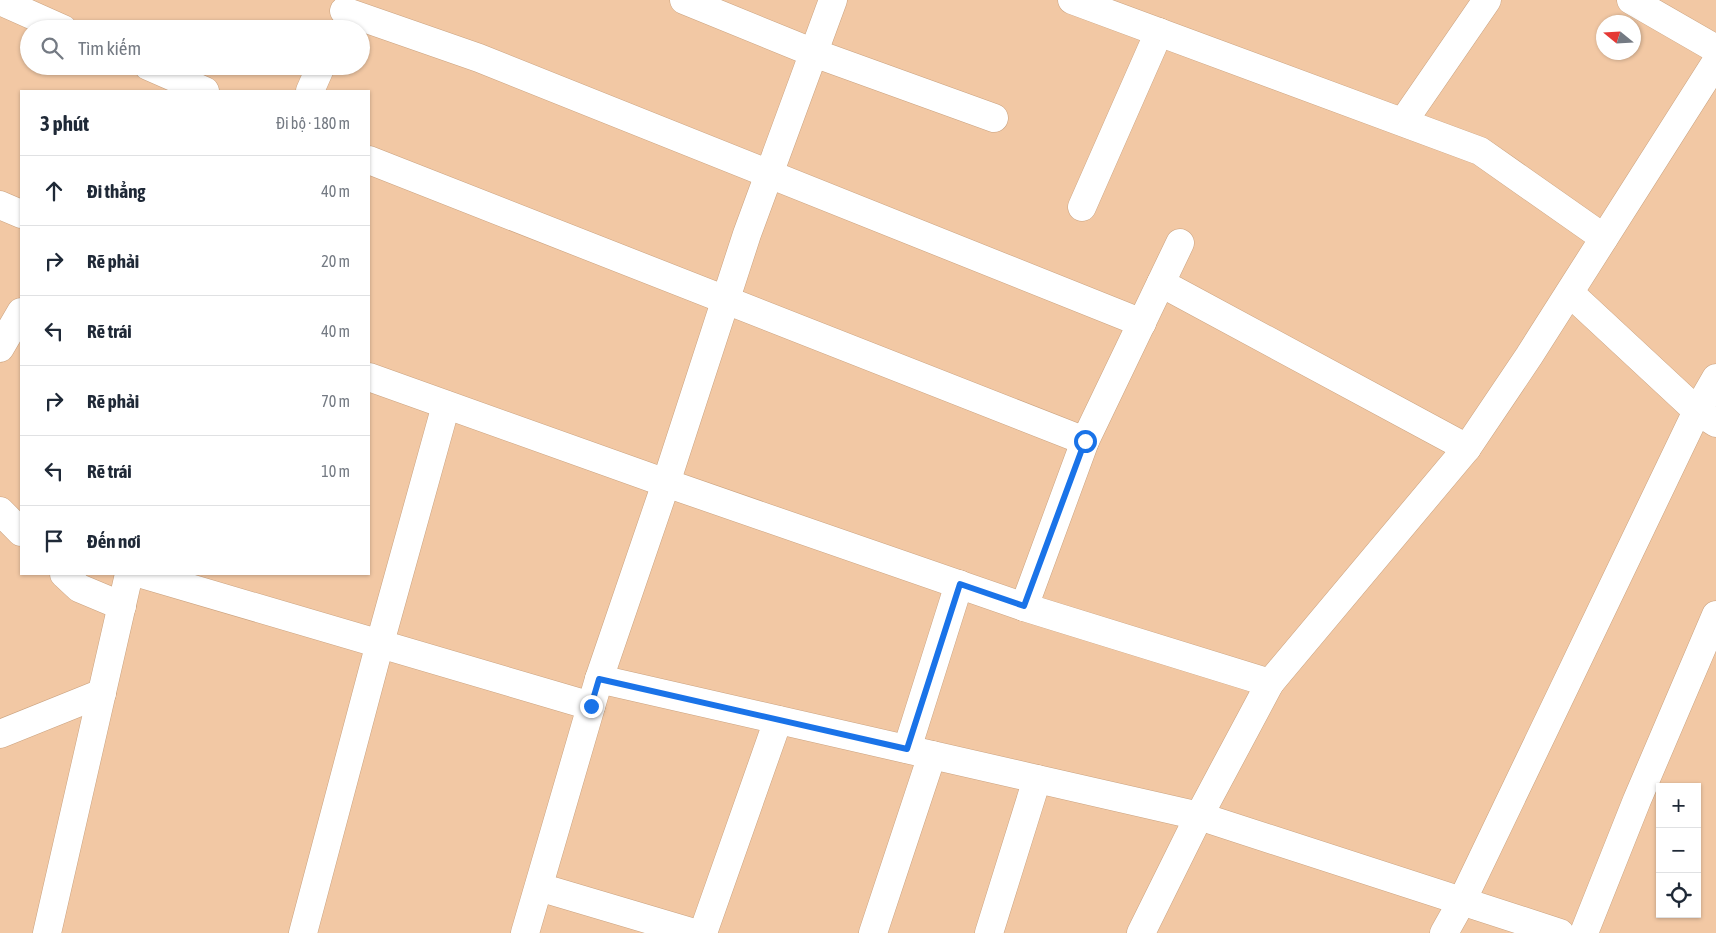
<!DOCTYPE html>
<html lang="vi">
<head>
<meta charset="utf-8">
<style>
  :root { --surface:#fff; --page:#f6f6f7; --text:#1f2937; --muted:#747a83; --line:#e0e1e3 }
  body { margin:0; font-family:"Asap Condensed",sans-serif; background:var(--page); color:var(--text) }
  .controls { position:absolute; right:15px; bottom:15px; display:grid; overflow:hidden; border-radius:0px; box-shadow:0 1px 4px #0004 }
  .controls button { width:45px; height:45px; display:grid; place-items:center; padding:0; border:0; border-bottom:1px solid var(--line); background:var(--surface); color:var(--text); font:25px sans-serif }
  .compass { position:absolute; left:1596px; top:15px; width:45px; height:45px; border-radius:50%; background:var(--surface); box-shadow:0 1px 4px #0004; rotate:288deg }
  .stop { position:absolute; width:15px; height:15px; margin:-11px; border:4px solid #1a73e8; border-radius:50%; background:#fff }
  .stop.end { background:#1a73e8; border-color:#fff; box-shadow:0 1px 5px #0008 }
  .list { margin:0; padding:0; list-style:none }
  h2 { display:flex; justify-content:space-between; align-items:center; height:65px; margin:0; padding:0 20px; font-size:21px }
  h2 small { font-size:16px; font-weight:400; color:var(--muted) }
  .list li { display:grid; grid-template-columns:32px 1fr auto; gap:15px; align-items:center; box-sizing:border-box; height:70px; padding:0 20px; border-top:1px solid var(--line) }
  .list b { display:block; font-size:19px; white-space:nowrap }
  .list em { font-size:16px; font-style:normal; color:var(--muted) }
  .icon { flex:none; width:28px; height:28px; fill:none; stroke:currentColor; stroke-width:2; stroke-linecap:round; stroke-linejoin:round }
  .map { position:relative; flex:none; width:1716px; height:933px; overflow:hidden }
  .search { position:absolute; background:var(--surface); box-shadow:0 1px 4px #0004; left:20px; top:20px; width:350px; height:55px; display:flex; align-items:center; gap:12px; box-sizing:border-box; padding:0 18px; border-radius:28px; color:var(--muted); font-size:19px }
  .panel { position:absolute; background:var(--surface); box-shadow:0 1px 4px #0004; left:20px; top:90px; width:350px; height:485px; border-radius:0px }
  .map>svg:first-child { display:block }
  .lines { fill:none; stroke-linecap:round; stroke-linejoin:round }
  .minor-casing { stroke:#caa27f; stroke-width:29 }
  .minor { stroke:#fff; stroke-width:28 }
  .route { stroke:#1a73e8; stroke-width:6 }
</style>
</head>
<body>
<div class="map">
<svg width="1716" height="933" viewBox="0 0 1716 933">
  <rect width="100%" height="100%" fill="#f2c8a4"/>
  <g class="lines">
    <defs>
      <g id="minor">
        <polyline points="684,0 814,53 994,118"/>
        <polyline points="1072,0 1480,151 1604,238"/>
        <polyline points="1631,0 1716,49"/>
        <polyline points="0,1 63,29"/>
        <polyline points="344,11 479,58 1142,323"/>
        <polyline points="148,66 205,91"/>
        <polyline points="310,91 321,66"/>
        <polyline points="1403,122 1487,0"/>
        <polyline points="369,160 1085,441"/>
        <polyline points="0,205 21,214"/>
        <polyline points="1082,207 1159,32"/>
        <polyline points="1161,283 1467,448"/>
        <polyline points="1570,293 1697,411 1716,423"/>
        <polyline points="0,348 21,312"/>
        <polyline points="369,377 666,483 1024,607 1270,683"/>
        <polyline points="0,511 21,532"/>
        <polyline points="64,574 79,588 122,606"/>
        <polyline points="142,574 591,706"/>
        <polyline points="1024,607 1085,441 1180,243"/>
        <polyline points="599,679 1199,816 1560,933"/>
        <polyline points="0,734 102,693"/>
        <polyline points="907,749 959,584"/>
        <polyline points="539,887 694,933"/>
        <polyline points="47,933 129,574"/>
        <polyline points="303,933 380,643 446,405"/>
        <polyline points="525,933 599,679 666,483 747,234 833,0"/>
        <polyline points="703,933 778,720"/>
        <polyline points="873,933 932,755"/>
        <polyline points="989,933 1037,779"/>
        <polyline points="1141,933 1199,816 1270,683 1467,448 1529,356 1716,62"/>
        <polyline points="1444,933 1462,901 1697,411 1716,378"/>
        <polyline points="1584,933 1637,800 1716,615"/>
      </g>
    </defs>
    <use href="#minor" class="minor-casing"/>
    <use href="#minor" class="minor"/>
  </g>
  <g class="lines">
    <polyline class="route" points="591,706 599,679 907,749 960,584 1024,606 1085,441"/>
  </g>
</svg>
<div class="controls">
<button>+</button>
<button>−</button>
<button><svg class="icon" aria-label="locate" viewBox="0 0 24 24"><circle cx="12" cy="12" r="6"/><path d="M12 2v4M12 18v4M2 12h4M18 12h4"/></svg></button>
</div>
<svg class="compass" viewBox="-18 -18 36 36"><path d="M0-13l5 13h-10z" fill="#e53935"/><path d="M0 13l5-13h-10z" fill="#747a83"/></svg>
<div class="stop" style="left:1085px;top:441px"></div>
<div class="stop end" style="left:591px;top:706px"></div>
<div class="search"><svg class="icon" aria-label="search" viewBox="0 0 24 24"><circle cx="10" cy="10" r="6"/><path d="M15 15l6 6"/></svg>Tìm kiếm</div>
<section class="panel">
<h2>3 phút<small>Đi bộ · 180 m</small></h2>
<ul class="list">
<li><svg class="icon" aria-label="ahead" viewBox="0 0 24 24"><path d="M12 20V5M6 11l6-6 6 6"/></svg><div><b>Đi thẳng</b></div><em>40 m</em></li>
<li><svg class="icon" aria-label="right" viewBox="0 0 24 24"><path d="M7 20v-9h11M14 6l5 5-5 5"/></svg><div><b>Rẽ phải</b></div><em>20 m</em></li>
<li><svg class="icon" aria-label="left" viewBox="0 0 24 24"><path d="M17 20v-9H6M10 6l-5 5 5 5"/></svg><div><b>Rẽ trái</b></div><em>40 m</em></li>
<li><svg class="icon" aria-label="right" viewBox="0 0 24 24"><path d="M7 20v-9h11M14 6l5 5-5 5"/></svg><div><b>Rẽ phải</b></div><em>70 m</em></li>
<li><svg class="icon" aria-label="left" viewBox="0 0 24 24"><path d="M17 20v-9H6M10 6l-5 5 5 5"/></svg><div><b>Rẽ trái</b></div><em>10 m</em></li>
<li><svg class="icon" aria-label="arrive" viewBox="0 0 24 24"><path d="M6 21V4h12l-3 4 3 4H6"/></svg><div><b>Đến nơi</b></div></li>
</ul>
</section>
</div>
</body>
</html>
